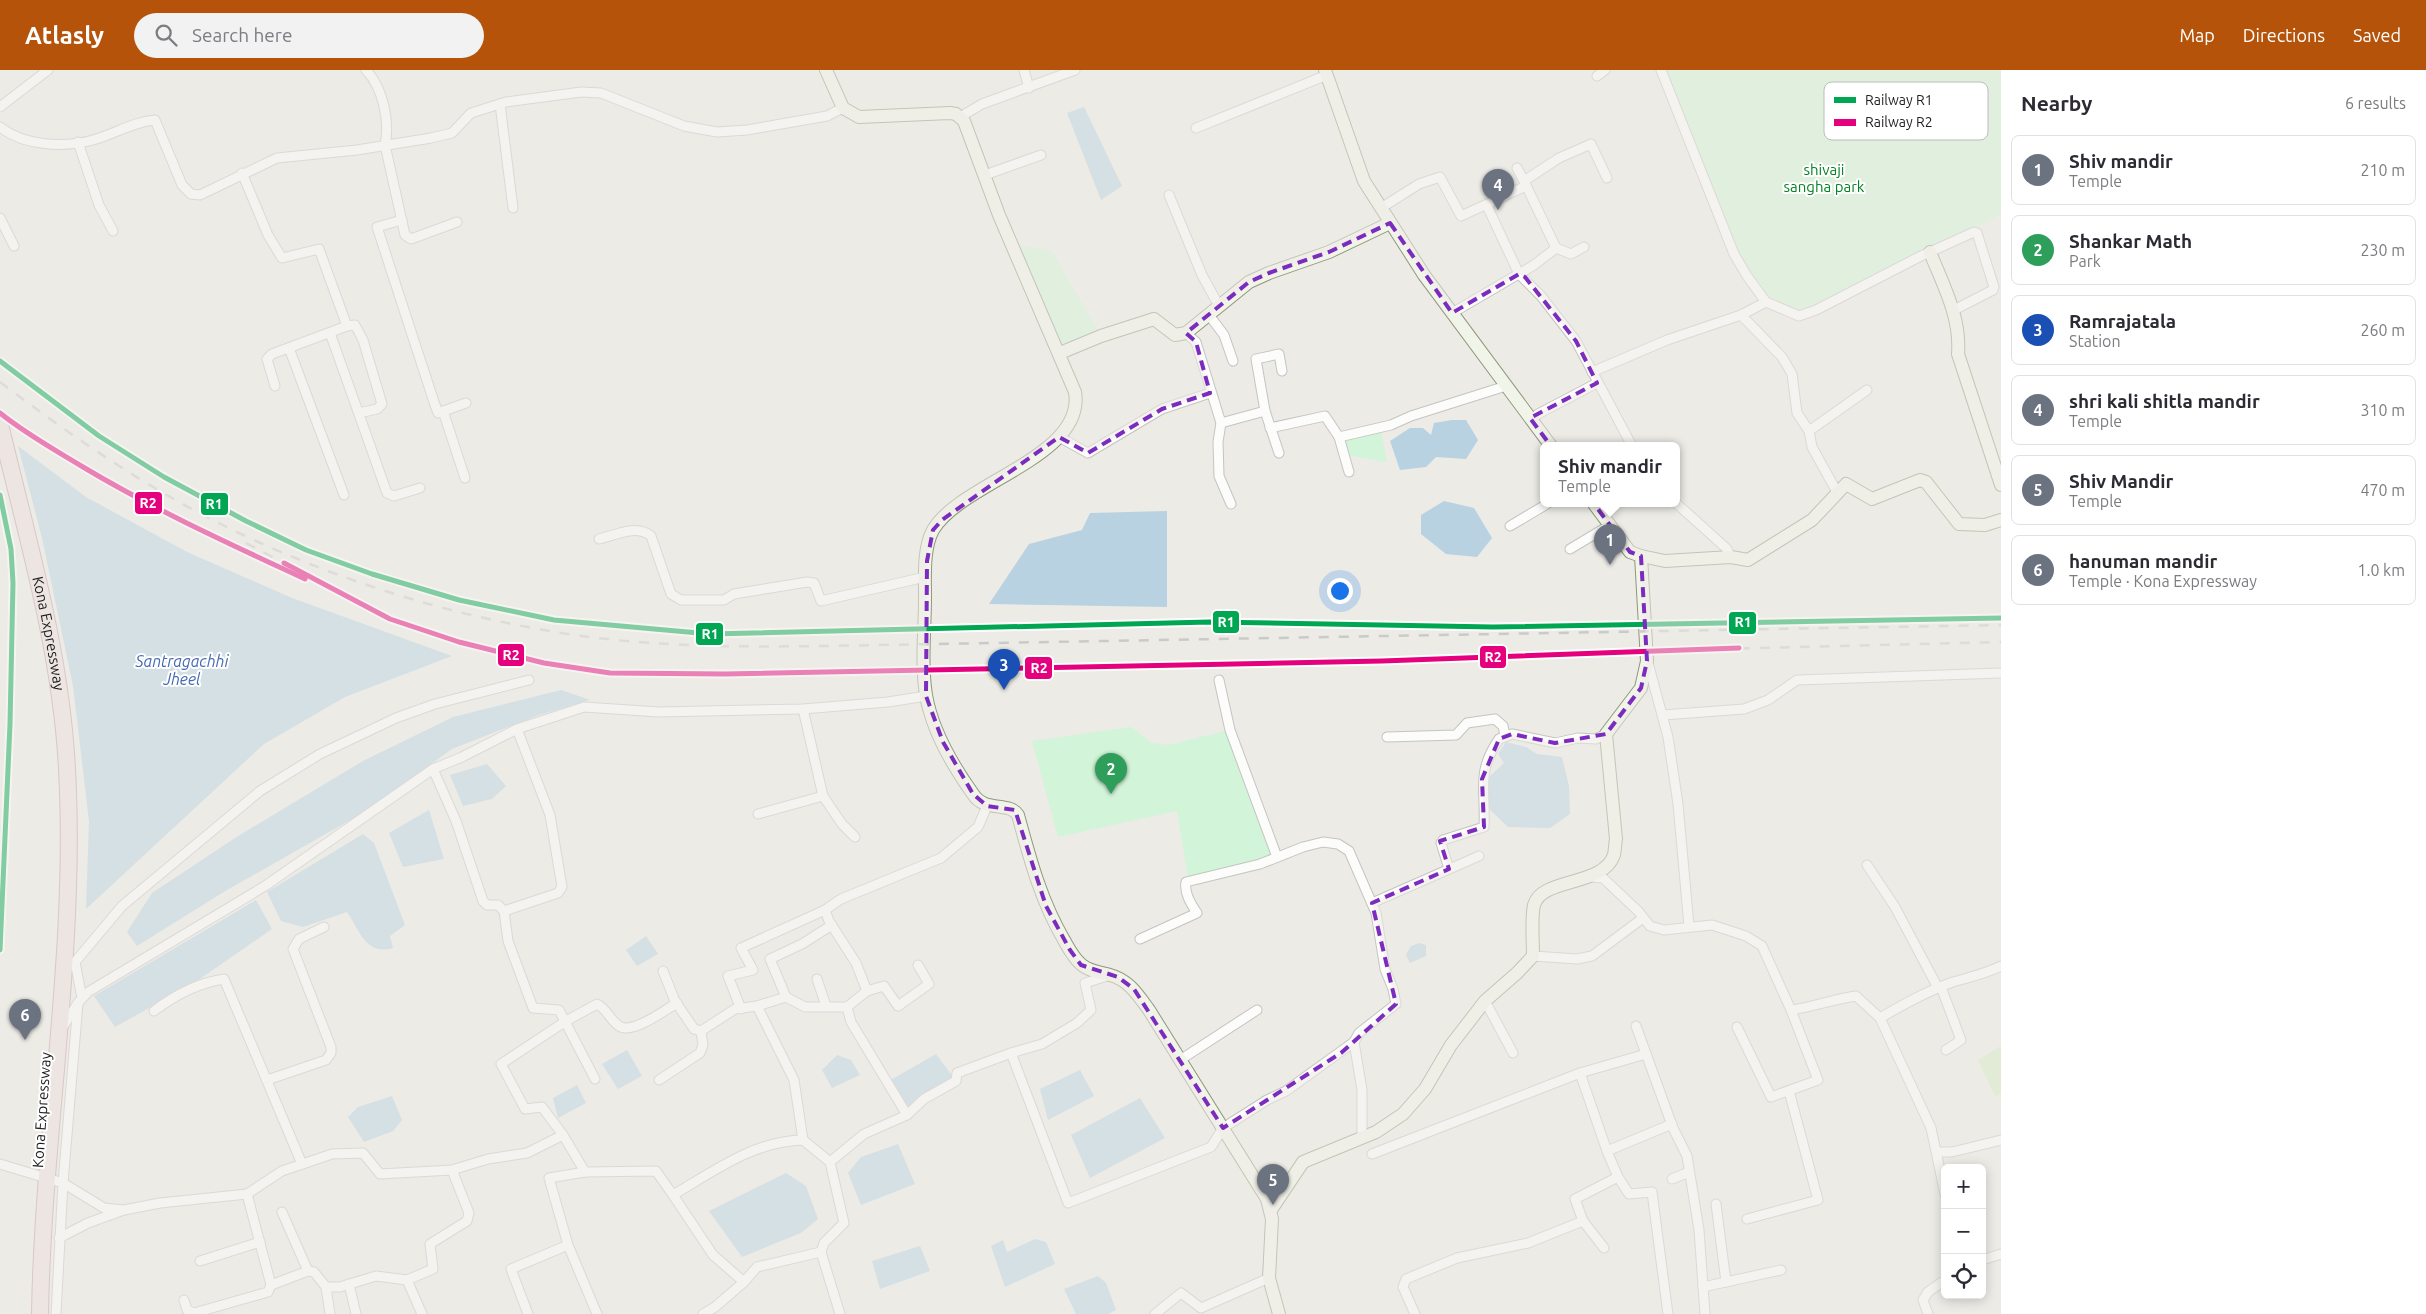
<!DOCTYPE html>
<html lang="en">
<head>
<meta charset="utf-8">
<style>
  :root { --surface:#fff; --page:#f2f2f3; --text:#2b2b33; --muted:#7c7c81; --line:#e1e1e2; --accent:#b45309 }
  body { margin:0; font-family:Ubuntu,sans-serif; background:var(--page); color:var(--text) }
  .controls { position:absolute; right:15px; bottom:15px; display:grid; overflow:hidden; border-radius:8px; box-shadow:0 2px 12px #0003 }
  .controls button { width:45px; height:45px; display:grid; place-items:center; padding:0; border:0; border-bottom:1px solid var(--line); background:var(--surface); color:var(--text); font:25px sans-serif }
  .you { position:absolute; left:1339px; top:520px; width:18px; height:18px; margin:-12px; border:4px solid #fff; border-radius:50%; background:#1a73e8; box-shadow:0 0 0 8px #1a73e833 }
  .badge { display:grid; place-items:center; width:32px; height:32px; border-radius:50%; background:var(--accent); color:#fff; font-size:16px; font-weight:700 }
  .pin { position:absolute; translate:-50% -41px; filter:drop-shadow(0 1px 2px #0008) }
  .pin::after { content:''; position:absolute; top:26px; width:18px; height:15px; background:inherit; clip-path:polygon(0 0,100% 0,50% 100%) }
  .popup { position:absolute; left:1540px; top:372px; width:140px; height:65px; box-sizing:border-box; display:grid; place-content:center; border-radius:8px; background:var(--surface); filter:drop-shadow(0 1px 4px #0005); font-size:16px; white-space:nowrap; color:var(--muted) }
  .popup b { font-size:19px; color:var(--text) }
  .popup::after { content:''; position:absolute; left:50%; top:100%; margin-left:-10px; border:10px solid transparent; border-top-color:var(--surface) }
  .list { margin:0; padding:0; list-style:none }
  h2 { display:flex; justify-content:space-between; align-items:center; height:65px; margin:0; padding:0 20px; font-size:21px }
  h2 small { font-size:16px; font-weight:400; color:var(--muted) }
  .list li { display:grid; grid-template-columns:32px 1fr auto; gap:15px; align-items:center; box-sizing:border-box; height:70px; margin:0 10px 10px; padding:0 10px; border:1px solid var(--line); border-radius:8px }
  .list b { display:block; font-size:19px; white-space:nowrap }
  .list p { margin:0; font-size:16px; white-space:nowrap; color:var(--muted) }
  .list em { font-size:16px; font-style:normal; color:var(--muted) }
  .icon { flex:none; width:28px; height:28px; fill:none; stroke:currentColor; stroke-width:2; stroke-linecap:round; stroke-linejoin:round }
  .map { position:relative; flex:none; width:2001px; height:1244px; overflow:hidden }
  header { display:flex; align-items:center; gap:30px; box-sizing:border-box; height:70px; padding:0 25px; background:var(--accent); color:#fff }
  header strong { font-size:24px }
  nav { display:flex; gap:28px; margin-inline-start:auto; font-size:18px }
  .search { width:350px; height:45px; background:var(--page); display:flex; align-items:center; gap:12px; box-sizing:border-box; padding:0 18px; border-radius:28px; color:var(--muted); font-size:19px }
  main { display:flex }
  aside { flex:1; background:var(--surface) }
  .map>svg:first-child { display:block }
  .grass { fill:#d2ecc3 }
  .park { fill:#d2f4d8 }
  .water { fill:#b8d2e2 }
  .lines { fill:none; stroke-linecap:round; stroke-linejoin:round }
  .street-casing { stroke:#c5c4c2; stroke-width:11 }
  .secondary-casing { stroke:#91977d; stroke-width:14 }
  .highway-casing { stroke:#c39ca1; stroke-width:18 }
  .street { stroke:#fcfcfb; stroke-width:9 }
  .secondary { stroke:#f1f4e9; stroke-width:12 }
  .highway { stroke:#eadede; stroke-width:16 }
  .rail { stroke:#cacac9; stroke-width:2.5; stroke-dasharray:10 10; stroke-linecap:butt }
  .rail-1-casing { stroke:#fff; stroke-width:9 }
  .rail-2-casing { stroke:#fff; stroke-width:9 }
  .rail-1 { stroke:#00a651; stroke-width:5 }
  .rail-2 { stroke:#e5007d; stroke-width:5 }
  .marked { fill:none; stroke:#7b2cbf; stroke-width:4; stroke-dasharray:10 6; stroke-linejoin:round }
  .labels { text-anchor:middle; stroke-width:4; stroke-linejoin:round; paint-order:stroke }
  .park-label { font-size:15px; fill:#058224; stroke:#fff }
  .street-label { font-size:15px; fill:#1e1e1e; stroke:#fff }
  .water-label { font-size:16px; font-style:italic; fill:#456ab2; stroke:#fff }
  .key { fill:#fff; stroke:#bcbcbc; stroke-width:1 }
  .key-label { font-size:14px; fill:#1e1e1e }
  .line-badge { stroke:#fff; stroke-width:2 }
  .badge-label { font-size:14px; text-anchor:middle; font-weight:bold; fill:#fff }
</style>
</head>
<body>
<header>
<strong>Atlasly</strong>
<div class="search"><svg class="icon" aria-label="search" viewBox="0 0 24 24"><circle cx="10" cy="10" r="6"/><path d="M15 15l6 6"/></svg>Search here</div>
<nav><a>Map</a><a>Directions</a><a>Saved</a></nav>
</header>
<main>
<div class="map">
<svg width="2001" height="1244" viewBox="0 0 2001 1244">
  <rect width="100%" height="100%" fill="#ecebe6"/>
  <polygon class="grass" points="2001,976 2001,1024 1995,1026 1978,990"/>
  <g class="park">
    <polygon points="1665,0 2001,0 2001,145 1801,241 1772,229 1742,196"/>
    <polygon points="1015,175 1051,180 1101,266 1062,280"/>
    <polygon points="1380,358 1387,392 1347,385 1341,368"/>
    <polygon points="1131,657 1152,673 1168,675 1230,660 1275,786 1188,808 1177,741 1058,767 1032,671"/>
  </g>
  <g class="water">
    <polygon points="1084,37 1122,116 1101,130 1067,43"/>
    <polygon points="1452,350 1466,350 1478,370 1466,389 1436,387 1426,397 1400,400 1390,371 1410,358 1423,358 1431,365 1434,353"/>
    <polygon points="18,376 86,427 187,482 292,528 452,586 345,627 264,674 86,839 89,751 73,616 42,468"/>
    <polygon points="1444,431 1474,438 1492,468 1477,487 1446,484 1421,464 1421,445"/>
    <polygon points="1167,441 1167,537 989,534 1029,474 1082,460 1090,443"/>
    <polygon points="561,620 590,630 539,645 452,679 366,741 227,820 137,876 127,862 152,823 235,768 363,691 453,647"/>
    <polygon points="1506,672 1526,677 1537,684 1562,687 1569,716 1570,744 1550,758 1508,757 1486,736 1489,707 1504,693 1498,684"/>
    <polygon points="487,694 506,716 492,729 463,736 450,705"/>
    <polygon points="429,740 444,789 403,797 389,763"/>
    <path d="M363,764L374,773L405,855L390,866L393,878C366,886 360,861 347,842L303,857L281,851L267,822Z"/>
    <polygon points="256,830 272,859 194,913 115,957 94,926"/>
    <polygon points="646,866 658,884 637,896 626,880"/>
    <polygon points="1419,873 1426,875 1426,886 1410,893 1406,885 1411,876"/>
    <polygon points="627,980 642,1006 618,1019 602,994"/>
    <polygon points="936,984 956,1011 924,1029 911,1046 889,1011"/>
    <polygon points="837,985 851,990 860,1005 832,1018 822,1000"/>
    <polygon points="1080,1000 1094,1026 1048,1050 1040,1019"/>
    <polygon points="577,1015 586,1033 558,1048 553,1028"/>
    <polygon points="392,1026 402,1050 393,1061 364,1072 348,1047 358,1037"/>
    <polygon points="1140,1028 1165,1068 1090,1108 1071,1065"/>
    <polygon points="898,1074 915,1114 861,1135 848,1103 861,1087"/>
    <polygon points="786,1103 806,1116 818,1149 801,1163 742,1187 709,1141"/>
    <polygon points="1035,1169 1046,1172 1055,1194 1005,1217 991,1176 1003,1170 1007,1182"/>
    <polygon points="920,1176 930,1201 880,1219 872,1191"/>
    <polygon points="1098,1206 1106,1213 1116,1240 1108,1244 1076,1244 1064,1219"/>
  </g>
  <g class="lines">
    <defs>
      <g id="street">
        <path d="M366,0C383,18 390,51 385,75L405,165L411,169L457,152"/>
        <polyline points="1024,0 1029,18"/>
        <polyline points="1661,0 1734,184 1747,206 1766,232 1799,246 1816,240 1921,186 1974,162 1977,163 1994,217 1993,220 1954,240"/>
        <polyline points="1597,6 1605,0"/>
        <polyline points="500,34 513,138"/>
        <polyline points="0,37 48,0"/>
        <polyline points="960,47 982,34 1075,0"/>
        <path d="M0,57C24,76 64,78 93,70C115,64 132,52 155,50L182,115L191,124L200,125L277,88L357,80L431,68L452,63L471,43L506,32L581,22L601,23L684,56L717,62L747,60L827,46L843,38"/>
        <polyline points="1196,58 1327,5"/>
        <polyline points="78,72 99,135 113,161"/>
        <polyline points="1517,98 1524,111"/>
        <polyline points="242,103 268,165 282,188 319,179 347,256 272,284 267,289 275,316"/>
        <polyline points="985,105 1041,85"/>
        <polyline points="1169,125 1202,205 1219,236"/>
        <polyline points="1381,138 1419,114 1440,107 1461,146 1526,116"/>
        <polyline points="1488,138 1519,204 1541,226 1576,271 1632,376"/>
        <polyline points="0,148 14,176"/>
        <polyline points="402,150 377,157 434,332 438,343 466,333"/>
        <polyline points="1556,178 1571,184 1584,177"/>
        <polyline points="1452,243 1534,195 1556,178 1524,111 1559,88 1591,74 1607,108"/>
        <polyline points="1209,245 1224,265 1233,291"/>
        <polyline points="1741,245 1782,287 1792,304 1797,343 1809,361 1812,377 1837,422"/>
        <polyline points="347,256 355,255 363,270 382,334 377,339 359,343"/>
        <polyline points="330,263 387,423 394,426 420,418"/>
        <polyline points="1186,263 1196,272 1221,353 1218,372 1219,406 1231,434"/>
        <polyline points="289,278 344,425"/>
        <polyline points="1592,302 1667,270 1741,245 1766,232"/>
        <polyline points="443,341 465,408"/>
        <polyline points="1265,341 1279,383"/>
        <polyline points="1531,350 1538,344 1597,313"/>
        <polyline points="1221,353 1265,341 1256,289 1279,284 1282,301"/>
        <polyline points="1270,358 1325,346 1339,367 1349,402"/>
        <polyline points="1809,361 1867,320"/>
        <polyline points="1059,367 1088,383 1162,339 1210,323"/>
        <polyline points="1339,367 1391,355 1411,346 1506,316"/>
        <polyline points="1676,433 1726,478 1731,487"/>
        <polyline points="1510,456 1547,434"/>
        <path d="M599,469C616,465 636,454 651,466L671,524L681,530H724L734,524L807,512L814,513L821,531L925,507"/>
        <polyline points="1570,479 1610,455"/>
        <polyline points="1648,593 1668,667 1678,734 1689,856"/>
        <polyline points="1219,610 1230,660 1277,787"/>
        <polyline points="803,639 823,726 842,754 855,767"/>
        <polyline points="1663,645 1744,639 1768,630 1797,610 2001,603"/>
        <polyline points="1387,667 1456,665 1467,653 1495,649 1503,656 1505,665"/>
        <polyline points="433,699 456,751 483,831 487,835 498,835 504,841 508,871 533,938 559,940 595,1009"/>
        <polyline points="758,744 823,726"/>
        <polyline points="1867,795 1895,837 1938,918"/>
        <path d="M1449,799L1441,773L1443,770L1484,757C1486,720 1476,702 1499,669L1512,664L1555,673L1578,668L1596,669L1606,664"/>
        <path d="M1591,807L1603,808L1638,841L1650,856L1664,860L1712,855L1746,866L1762,876L1791,940C1813,937 1834,929 1856,926L1880,948C1904,934 1927,921 1953,912C1970,907 1985,904 2001,896"/>
        <polyline points="1372,833 1479,786"/>
        <polyline points="504,841 558,823 562,817 550,745 517,659"/>
        <path d="M1140,869L1197,843C1191,834 1184,823 1186,812L1260,794L1303,777L1323,772L1338,774L1349,781L1376,843L1385,899L1393,919L1396,934L1359,963L1354,972"/>
        <polyline points="1533,886 1577,889 1592,886 1643,848"/>
        <polyline points="918,895 929,914 898,936 884,916 867,921 856,893 829,851 825,840 841,829 941,788 978,757 987,736"/>
        <polyline points="663,901 675,931 694,959 701,961 735,939 757,936 794,1010 803,1070"/>
        <polyline points="817,909 826,936"/>
        <polyline points="1941,917 1961,970 1946,980"/>
        <polyline points="867,921 847,937 851,952 907,1045"/>
        <polyline points="786,927 770,889 802,874 832,855"/>
        <polyline points="82,928 75,892 122,836 260,721 320,684 396,648 435,634 529,610"/>
        <polyline points="1485,931 1513,983"/>
        <path d="M677,933C665,940 632,965 619,956C610,950 607,939 597,934L566,951L501,994L525,1039L542,1037L563,1065L585,1102L656,1101L673,1125C714,1101 754,1071 803,1070L830,1092"/>
        <polyline points="757,936 786,927 805,937 847,937"/>
        <polyline points="741,939 728,906 753,900 741,878 825,840"/>
        <path d="M154,941C175,925 197,913 224,909L302,1094"/>
        <polyline points="1880,948 1931,1058 1945,1124"/>
        <polyline points="64,955 78,933 88,922 265,816 433,699 462,687 517,659 584,637 659,642 803,639 888,632 926,626"/>
        <polyline points="1636,956 1673,1058 1687,1086 1699,1160 1705,1244"/>
        <polyline points="1737,957 1771,1027 1818,1010 1791,940"/>
        <polyline points="1011,983 1068,1133 1211,1077 1223,1058 1267,1030 1286,1021 1354,972 1362,1020 1362,1068"/>
        <polyline points="1180,990 1257,940"/>
        <polyline points="1580,1003 1607,1081 1618,1107 1629,1124 1652,1122 1668,1244"/>
        <polyline points="267,1010 326,990 331,983 331,977 293,879 299,869 324,857"/>
        <polyline points="659,1010 700,983 703,975 701,961"/>
        <polyline points="1607,1081 1672,1054"/>
        <polyline points="1937,1082 1952,1082 2001,1070"/>
        <polyline points="1372,1084 1580,1003 1646,984"/>
        <polyline points="0,1094 63,1113 104,1138 124,1140 160,1133 247,1124 282,1101 332,1084 363,1083 380,1104 452,1100 488,1089 527,1083 563,1065"/>
        <polyline points="585,1102 549,1108 568,1175 597,1244"/>
        <polyline points="1672,1109 1689,1102"/>
        <polyline points="247,1124 271,1215 308,1201 314,1202 326,1217 340,1217 376,1206 407,1210 433,1199 430,1174 467,1151 469,1143 452,1100"/>
        <polyline points="673,1125 713,1185 744,1212 715,1237 703,1244"/>
        <polyline points="1716,1134 1726,1212"/>
        <polyline points="282,1142 308,1201"/>
        <polyline points="1747,1149 1818,1130 1789,1021"/>
        <polyline points="59,1168 88,1153 121,1141"/>
        <polyline points="1604,1178 1583,1151 1575,1129 1618,1107"/>
        <polyline points="1982,1190 2001,1184"/>
        <polyline points="200,1191 260,1172"/>
        <polyline points="407,1210 422,1244"/>
        <polyline points="744,1212 757,1197 821,1182"/>
        <polyline points="349,1214 356,1244"/>
        <polyline points="326,1217 330,1244"/>
        <polyline points="1703,1217 1781,1200"/>
        <polyline points="184,1230 187,1240 194,1243 268,1222 271,1215"/>
        <polyline points="56,1244 63,1113 78,933"/>
        <polyline points="528,1244 511,1199 568,1175"/>
        <polyline points="840,1244 821,1182 824,1173 844,1153 830,1092 864,1064 907,1045 924,1029 956,1011 957,1003 1011,983 1042,974 1077,953 1091,940 1085,913 1110,905"/>
        <polyline points="1155,1244 1181,1223 1201,1238 1269,1208"/>
        <polyline points="1415,1244 1403,1217 1406,1209 1457,1188 1528,1173 1583,1151"/>
        <polyline points="1928,1244 1923,1230 1928,1222 1945,1210"/>
      </g>
      <g id="secondary">
        <path d="M826,0L843,38L859,47L950,43L956,44L964,51L999,145L1075,322C1086,387 961,412 933,460C923,478 925,507 925,527C925,560 921,593 926,625C932,660 953,696 973,724C985,743 1009,731 1018,745C1030,789 1041,831 1064,870C1069,879 1074,889 1082,895C1090,902 1101,902 1110,905C1129,910 1138,925 1149,940L1267,1129L1272,1149L1269,1208L1279,1244"/>
        <polyline points="1325,0 1364,111 1424,205 1551,376"/>
        <path d="M1930,182C1943,215 1961,247 1958,284L2001,415"/>
        <polyline points="1060,283 1101,266 1154,249 1175,265 1186,263 1249,212 1269,203 1329,182 1390,153"/>
        <polyline points="1641,486 1665,491 1731,487 1748,490 1812,450 1846,414 1872,429 1920,410 1926,412 1959,454 1985,455 2001,450"/>
        <path d="M1271,1140L1303,1092L1376,1062L1403,1044L1425,1019L1451,975L1485,931L1517,903L1533,886C1533,872 1531,848 1534,835C1542,807 1603,817 1614,785C1615,780 1615,774 1616,769L1606,664L1641,618L1647,591L1641,486L1630,482L1594,434"/>
      </g>
      <g id="highway">
        <path id="s1" d="M0,354C27,468 61,581 67,699C77,881 43,1062 40,1244"/>
      </g>
    </defs>
    <use href="#street" class="street-casing"/>
    <use href="#secondary" class="secondary-casing"/>
    <use href="#highway" class="highway-casing"/>
    <use href="#street" class="street"/>
    <use href="#secondary" class="secondary"/>
    <use href="#highway" class="highway"/>
    <g class="rail">
      <path d="M0,312C65,361 132,408 205,446C324,508 456,549 589,567C667,577 746,577 824,576L2001,555"/>
      <path d="M0,343C75,403 177,450 264,490"/>
      <polyline points="0,425 11,479 13,513 10,654 0,880"/>
      <polyline points="246,473 390,549 459,572 544,593 610,603 725,604 1382,591 1646,581 2001,572"/>
    </g>
    <defs>
      <g id="rail-1">
        <polyline points="0,291 99,366 164,407 246,451 306,480 372,504 459,530 554,550 710,564 1209,552 1493,557 2001,548"/>
        <polyline points="0,425 11,479 13,513 10,654 0,880"/>
      </g>
      <g id="rail-2">
        <path d="M0,343C26,364 55,380 83,397C155,440 230,474 305,509"/>
        <polyline points="284,493 390,549 459,572 544,593 610,603 725,604 1382,591 1739,578"/>
      </g>
    </defs>
    <use href="#rail-1" class="rail-1-casing"/>
    <use href="#rail-2" class="rail-2-casing"/>
    <use href="#rail-1" class="rail-1"/>
    <use href="#rail-2" class="rail-2"/>
  </g>
  <path d="M0 0H2001V1244H0ZM1390,153L1452,243L1519,204L1525,207L1576,271L1597,313L1530,348L1630,482L1641,486L1647,591L1641,618L1606,664L1555,673L1512,664L1499,669L1482,709L1484,757L1440,771L1449,799L1372,833L1396,934L1341,983L1223,1058L1134,919L1118,907L1081,895L1070,880L1046,836L1015,740L987,736L973,724L943,672L926,626L927,491L933,460L942,450L1059,367L1088,383L1162,339L1210,323L1196,272L1186,263L1249,212L1269,203L1329,182Z" fill="#ecebe6" fill-opacity=".55" fill-rule="evenodd"/>
  <path class="marked" d="M1390,153L1452,243L1519,204L1525,207L1576,271L1597,313L1530,348L1630,482L1641,486L1647,591L1641,618L1606,664L1555,673L1512,664L1499,669L1482,709L1484,757L1440,771L1449,799L1372,833L1396,934L1341,983L1223,1058L1134,919L1118,907L1081,895L1070,880L1046,836L1015,740L987,736L973,724L943,672L926,626L927,491L933,460L942,450L1059,367L1088,383L1162,339L1210,323L1196,272L1186,263L1249,212L1269,203L1329,182Z"/>
  <g class="labels">
    <g class="park-label">
      <text x="1824" y="105">shivaji<tspan x="1824" dy="17">sangha park</tspan></text>
    </g>
    <g class="street-label">
      <text dy="5" stroke="none"><textPath href="#s1" startOffset="215">Kona Expressway</textPath></text>
      <text transform="translate(42 1040) rotate(-86)" y="5">Kona Expressway</text>
    </g>
    <g class="water-label">
      <text x="182" y="597">Santragachhi<tspan x="182" dy="18">Jheel</tspan></text>
    </g>
  </g>
  <rect x="1824" y="12" width="164" height="58" rx="8" class="key"/>
  <rect x="1834" y="27" width="22" height="6" fill="#00a651"/>
  <rect x="1834" y="49" width="22" height="7" fill="#e5007d"/>
  <g class="key-label">
    <text x="1865" y="35">Railway R1</text>
    <text x="1865" y="57">Railway R2</text>
  </g>
  <g class="line-badge">
    <rect x="134" y="421" width="29" height="24" rx="5" fill="#e5007d"/>
    <rect x="200" y="422" width="29" height="24" rx="5" fill="#00a651"/>
    <rect x="1212" y="540" width="28" height="24" rx="5" fill="#00a651"/>
    <rect x="1728" y="541" width="29" height="24" rx="5" fill="#00a651"/>
    <rect x="695" y="552" width="29" height="24" rx="5" fill="#00a651"/>
    <rect x="497" y="573" width="28" height="24" rx="5" fill="#e5007d"/>
    <rect x="1479" y="575" width="28" height="24" rx="5" fill="#e5007d"/>
    <rect x="1024" y="586" width="29" height="24" rx="5" fill="#e5007d"/>
  </g>
  <g class="badge-label">
    <text x="148" y="438">R2</text>
    <text x="214" y="439">R1</text>
    <text x="1226" y="557">R1</text>
    <text x="1743" y="557">R1</text>
    <text x="710" y="569">R1</text>
    <text x="511" y="590">R2</text>
    <text x="1493" y="592">R2</text>
    <text x="1039" y="603">R2</text>
  </g>
</svg>
<div class="controls">
<button>+</button>
<button>−</button>
<button><svg class="icon" aria-label="locate" viewBox="0 0 24 24"><circle cx="12" cy="12" r="6"/><path d="M12 2v4M12 18v4M2 12h4M18 12h4"/></svg></button>
</div>
<div class="you"></div>
<div class="pin badge" style="left:1610px;top:495px;background:#6b7280">1</div>
<div class="popup"><b>Shiv mandir</b>Temple</div>
<div class="pin badge" style="left:1111px;top:724px;background:#2e9e5b">2</div>
<div class="pin badge" style="left:1004px;top:620px;background:#1a4fb4">3</div>
<div class="pin badge" style="left:1498px;top:140px;background:#6b7280">4</div>
<div class="pin badge" style="left:1273px;top:1135px;background:#6b7280">5</div>
<div class="pin badge" style="left:25px;top:970px;background:#6b7280">6</div>
</div>
<aside>
<h2>Nearby<small>6 results</small></h2>
<ul class="list">
<li><span class="badge" style="background:#6b7280">1</span><div><b>Shiv mandir</b><p>Temple</p></div><em>210 m</em></li>
<li><span class="badge" style="background:#2e9e5b">2</span><div><b>Shankar Math</b><p>Park</p></div><em>230 m</em></li>
<li><span class="badge" style="background:#1a4fb4">3</span><div><b>Ramrajatala</b><p>Station</p></div><em>260 m</em></li>
<li><span class="badge" style="background:#6b7280">4</span><div><b>shri kali shitla mandir</b><p>Temple</p></div><em>310 m</em></li>
<li><span class="badge" style="background:#6b7280">5</span><div><b>Shiv Mandir</b><p>Temple</p></div><em>470 m</em></li>
<li><span class="badge" style="background:#6b7280">6</span><div><b>hanuman mandir</b><p>Temple · Kona Expressway</p></div><em>1.0 km</em></li>
</ul>
</aside>
</main>
</body>
</html>
